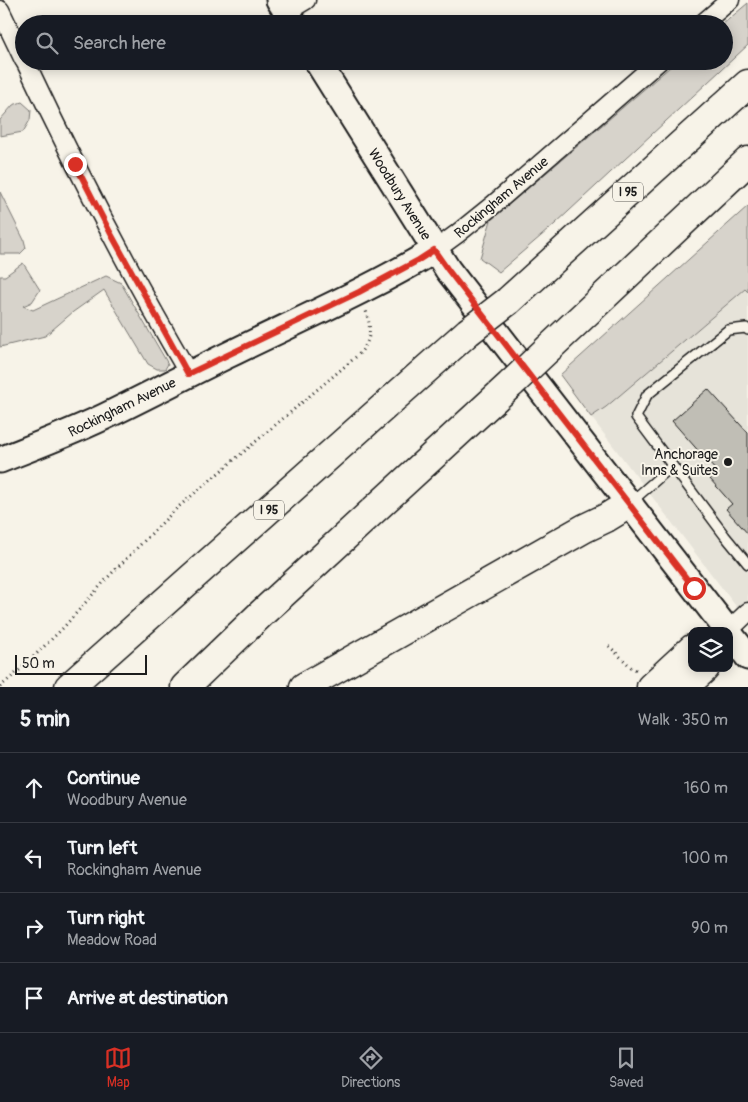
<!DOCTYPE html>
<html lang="en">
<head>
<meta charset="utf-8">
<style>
  :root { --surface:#171b24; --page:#20242c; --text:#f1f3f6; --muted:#9ea1a6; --line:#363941; --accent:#d93025 }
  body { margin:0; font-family:Pangolin,sans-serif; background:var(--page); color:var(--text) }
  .controls { position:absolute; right:15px; bottom:15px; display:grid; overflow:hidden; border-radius:10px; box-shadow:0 2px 12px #0003 }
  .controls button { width:45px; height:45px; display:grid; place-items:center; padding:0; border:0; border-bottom:1px solid var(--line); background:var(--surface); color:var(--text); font:25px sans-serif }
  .scale { position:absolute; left:15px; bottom:12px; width:132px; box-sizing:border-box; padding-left:5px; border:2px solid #1c1c1c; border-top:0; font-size:14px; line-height:18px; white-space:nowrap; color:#1c1c1c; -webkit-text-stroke:4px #f7f3e8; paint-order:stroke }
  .stop { position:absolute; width:15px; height:15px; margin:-11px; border:4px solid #d93025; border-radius:50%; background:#fff }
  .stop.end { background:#d93025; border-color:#fff; box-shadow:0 1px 5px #0008 }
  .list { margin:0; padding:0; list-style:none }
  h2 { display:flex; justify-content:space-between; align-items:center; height:65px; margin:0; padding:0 20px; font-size:21px }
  h2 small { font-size:16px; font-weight:400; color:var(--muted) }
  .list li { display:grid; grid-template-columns:32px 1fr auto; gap:15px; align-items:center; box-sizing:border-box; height:70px; padding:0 20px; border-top:1px solid var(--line) }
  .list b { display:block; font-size:19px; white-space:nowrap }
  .list p { margin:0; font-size:16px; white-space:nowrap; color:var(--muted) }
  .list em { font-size:16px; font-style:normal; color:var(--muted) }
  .icon { flex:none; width:28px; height:28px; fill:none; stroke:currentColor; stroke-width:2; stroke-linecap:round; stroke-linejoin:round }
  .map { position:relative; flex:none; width:748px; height:687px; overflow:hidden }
  .search { position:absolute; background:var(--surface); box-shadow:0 2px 12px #0003; left:15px; right:15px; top:15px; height:55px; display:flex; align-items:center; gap:12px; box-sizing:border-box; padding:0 18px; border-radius:28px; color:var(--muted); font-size:19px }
  .sheet { height:345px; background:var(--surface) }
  nav { display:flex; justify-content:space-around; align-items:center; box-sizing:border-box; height:70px; border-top:1px solid var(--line); background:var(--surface); font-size:14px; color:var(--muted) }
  nav a { display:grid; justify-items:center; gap:2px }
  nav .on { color:var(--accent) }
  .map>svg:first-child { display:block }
  .built { fill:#e6e3d9 }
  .green { fill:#d7d3cb; stroke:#7a7874 }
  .building { fill:#c0beb5; stroke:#1c1c1c }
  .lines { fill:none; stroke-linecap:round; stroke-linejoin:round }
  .lane-casing { stroke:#1c1c1c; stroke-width:12 }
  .street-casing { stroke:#1c1c1c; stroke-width:21 }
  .secondary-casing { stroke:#1c1c1c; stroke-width:29 }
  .primary-casing { stroke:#1c1c1c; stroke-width:31 }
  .highway-casing { stroke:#1c1c1c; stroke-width:31 }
  .path { stroke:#1c1c1c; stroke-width:3; stroke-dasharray:1 4; stroke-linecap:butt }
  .lane { stroke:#f7f3e8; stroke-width:9 }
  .street { stroke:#f7f3e8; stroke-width:18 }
  .secondary { stroke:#f7f3e8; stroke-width:25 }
  .primary { stroke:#f7f3e8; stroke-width:28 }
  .highway { stroke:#f7f3e8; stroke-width:28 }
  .highway-bridge-casing { stroke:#1c1c1c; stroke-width:31; stroke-linecap:butt }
  .highway-bridge { stroke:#f7f3e8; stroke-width:28 }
  .route { stroke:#d93025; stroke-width:6 }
  .poi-dot { fill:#1c1c1c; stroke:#f7f3e8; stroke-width:2 }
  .labels { text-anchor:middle; stroke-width:4; stroke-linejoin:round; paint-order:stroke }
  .shield { fill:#f7f3e8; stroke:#5e5c59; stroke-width:1 }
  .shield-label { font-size:12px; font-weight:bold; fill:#1c1c1c }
  .street-label { font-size:14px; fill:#1c1c1c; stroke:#f7f3e8 }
  .poi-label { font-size:14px; fill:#1c1c1c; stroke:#f7f3e8; text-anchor:end }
</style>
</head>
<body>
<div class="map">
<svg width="748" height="687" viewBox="0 0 748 687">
  <rect width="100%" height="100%" fill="#f7f3e8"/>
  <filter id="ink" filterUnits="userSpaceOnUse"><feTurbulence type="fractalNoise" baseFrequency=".02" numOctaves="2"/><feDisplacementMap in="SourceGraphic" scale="10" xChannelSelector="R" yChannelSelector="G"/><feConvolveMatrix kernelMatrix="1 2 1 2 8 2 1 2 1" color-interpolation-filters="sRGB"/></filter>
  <g filter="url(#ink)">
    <polygon class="built" points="745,289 748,292 748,622 591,417 606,407"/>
    <g class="green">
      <polygon points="748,3 748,45 555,224 499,272 480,258 491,220 677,61 724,61 724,24 723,24"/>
      <polygon points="22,102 31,110 30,120 23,132 0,136 0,120 13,105"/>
      <polygon points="0,192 24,240 26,248 20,254 0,254"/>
      <polygon points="748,206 748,292 745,289 606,407 591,417 560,375"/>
      <polygon points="23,263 40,290 32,302 23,306 33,310 106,276 121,283 168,364 165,369 157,369 148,364 104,290 73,312 45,336 0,347 0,276 5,276"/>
    </g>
    <polygon class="building" points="708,389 748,433 748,534 726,509 732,504 710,479 717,472 672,421"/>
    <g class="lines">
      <defs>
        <g id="lane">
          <polyline points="748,330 746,328 728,330 647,395 636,417 725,536 748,564"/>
          <polyline points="631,502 672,466"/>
        </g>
        <g id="street">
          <polyline points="0,10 24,60"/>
          <polyline points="286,12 306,0"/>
          <polyline points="702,24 730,0"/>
          <path d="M25,61C75,167 129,272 189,374"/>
          <polyline points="435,250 457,234 493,205 659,61"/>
          <polyline points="728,631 748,612"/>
        </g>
        <g id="secondary">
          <polyline points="279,0 294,24"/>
          <polyline points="317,61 448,270 728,631"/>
          <path d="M0,460C38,445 76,431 112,413C151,394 189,374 228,355C297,321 369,290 435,250"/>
          <polyline points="729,633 748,657"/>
        </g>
        <g id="primary">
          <polyline points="727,631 728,631"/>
          <polyline points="651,687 692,649"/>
          <polyline points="684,687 705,668"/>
        </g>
        <g id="highway">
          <polyline points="508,301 748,84"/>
          <polyline points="549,348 748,161"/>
          <polyline points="69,687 468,332"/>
          <polyline points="185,687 262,613 512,383"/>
          <polyline points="304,687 585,528 606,518 629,504"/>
        </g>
      </defs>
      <use href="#lane" class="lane-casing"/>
      <use href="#street" class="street-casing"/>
      <use href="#secondary" class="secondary-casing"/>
      <use href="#primary" class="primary-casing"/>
      <use href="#highway" class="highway-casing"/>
      <g class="path">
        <polyline points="609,646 631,667 638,671"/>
        <path d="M0,687L22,668L64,627L110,575L176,509L357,356C371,342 372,330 366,311"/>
      </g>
      <use href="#lane" class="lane"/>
      <use href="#street" class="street"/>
      <use href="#secondary" class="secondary"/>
      <use href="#primary" class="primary"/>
      <use href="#highway" class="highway"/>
      <defs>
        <g id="highway-bridge">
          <polyline points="468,332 508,301"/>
          <polyline points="512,383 549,348"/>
        </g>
      </defs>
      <use href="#highway-bridge" class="highway-bridge-casing"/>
      <use href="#highway-bridge" class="highway-bridge"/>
    </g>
  </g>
  <g class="lines" filter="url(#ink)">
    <polyline class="route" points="75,164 110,232 188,374 359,292 417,261 434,250 448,270 694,588"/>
  </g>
  <circle class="poi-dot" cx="728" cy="462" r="5"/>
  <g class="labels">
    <g class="shield">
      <rect x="613" y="182.5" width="30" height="19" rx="4"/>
      <rect x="254" y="500.5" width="30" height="19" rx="4"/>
    </g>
    <g class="shield-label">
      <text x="628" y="196">I 95</text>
      <text x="269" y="514">I 95</text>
    </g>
    <g class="street-label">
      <text transform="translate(400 194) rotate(58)" y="5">Woodbury Avenue</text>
      <text transform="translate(501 197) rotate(-40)" y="5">Rockingham Avenue</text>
      <text transform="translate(122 407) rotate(-26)" y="5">Rockingham Avenue</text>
    </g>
    <g class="poi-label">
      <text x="718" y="459">Anchorage<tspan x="718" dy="16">Inns &amp; Suites</tspan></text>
    </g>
  </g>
</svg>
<div class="controls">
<button><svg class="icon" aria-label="layers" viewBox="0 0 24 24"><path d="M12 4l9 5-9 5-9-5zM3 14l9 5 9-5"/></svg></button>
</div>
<div class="scale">50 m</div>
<div class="stop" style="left:694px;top:588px"></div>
<div class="stop end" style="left:75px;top:164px"></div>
<div class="search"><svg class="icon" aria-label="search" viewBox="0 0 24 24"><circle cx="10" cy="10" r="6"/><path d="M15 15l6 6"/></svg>Search here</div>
</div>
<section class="sheet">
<h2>5 min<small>Walk · 350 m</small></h2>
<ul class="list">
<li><svg class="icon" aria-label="ahead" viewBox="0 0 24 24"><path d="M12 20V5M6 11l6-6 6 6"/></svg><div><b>Continue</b><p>Woodbury Avenue</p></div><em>160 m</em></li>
<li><svg class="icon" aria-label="left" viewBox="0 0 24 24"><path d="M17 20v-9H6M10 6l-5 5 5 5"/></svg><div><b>Turn left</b><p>Rockingham Avenue</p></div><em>100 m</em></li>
<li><svg class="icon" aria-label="right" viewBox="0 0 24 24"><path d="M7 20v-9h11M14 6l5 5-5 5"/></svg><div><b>Turn right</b><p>Meadow Road</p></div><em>90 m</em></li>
<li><svg class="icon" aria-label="arrive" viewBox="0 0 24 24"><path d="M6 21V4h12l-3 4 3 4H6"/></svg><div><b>Arrive at destination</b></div></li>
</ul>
</section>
<nav>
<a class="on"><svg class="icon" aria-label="map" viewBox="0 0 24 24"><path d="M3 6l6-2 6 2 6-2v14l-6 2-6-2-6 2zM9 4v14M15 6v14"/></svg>Map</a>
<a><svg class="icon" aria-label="directions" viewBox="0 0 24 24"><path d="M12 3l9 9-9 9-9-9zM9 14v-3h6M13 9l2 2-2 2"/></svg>Directions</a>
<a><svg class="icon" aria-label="saved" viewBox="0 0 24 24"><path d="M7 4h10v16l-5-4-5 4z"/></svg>Saved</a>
</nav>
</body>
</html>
